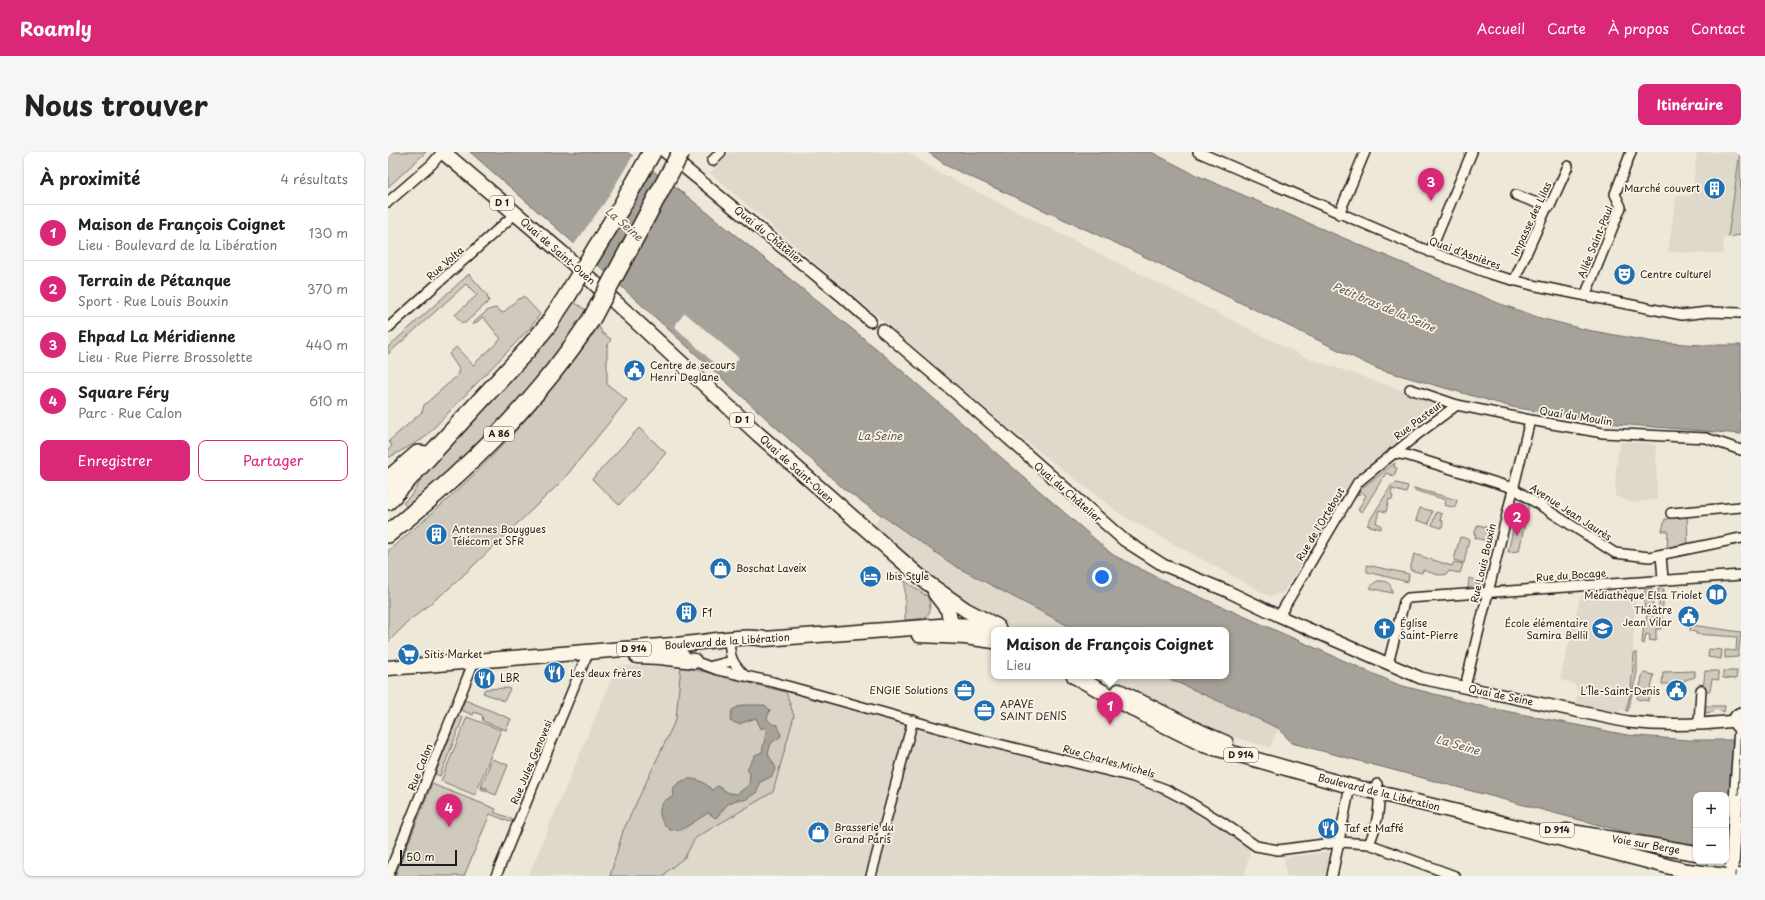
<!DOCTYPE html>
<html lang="fr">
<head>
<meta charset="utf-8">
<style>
  :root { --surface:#fff; --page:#f6f6f6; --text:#222; --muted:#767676; --line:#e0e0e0; --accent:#db2777 }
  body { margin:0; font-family:"Playpen Sans",sans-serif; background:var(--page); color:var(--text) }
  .controls { position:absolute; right:12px; bottom:12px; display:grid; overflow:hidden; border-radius:8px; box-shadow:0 1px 3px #0004 }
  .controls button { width:36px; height:36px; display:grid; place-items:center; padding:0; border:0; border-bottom:1px solid var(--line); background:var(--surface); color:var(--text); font:20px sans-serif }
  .scale { position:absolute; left:12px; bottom:10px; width:57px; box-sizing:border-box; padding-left:4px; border:2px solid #1c1c1c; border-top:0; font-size:11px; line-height:14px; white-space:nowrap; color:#1c1c1c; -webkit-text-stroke:3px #fcf5e5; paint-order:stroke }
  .you { position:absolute; left:714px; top:425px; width:14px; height:14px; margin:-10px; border:3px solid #fff; border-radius:50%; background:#1a73e8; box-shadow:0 0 0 6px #1a73e833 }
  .badge { display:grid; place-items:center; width:26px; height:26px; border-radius:50%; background:var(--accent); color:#fff; font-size:13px; font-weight:700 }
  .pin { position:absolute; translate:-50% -33px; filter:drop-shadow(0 1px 2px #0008) }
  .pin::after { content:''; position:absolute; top:21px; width:14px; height:12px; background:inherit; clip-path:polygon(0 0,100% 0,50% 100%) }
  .popup { position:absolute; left:603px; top:475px; width:238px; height:52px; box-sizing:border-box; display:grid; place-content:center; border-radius:8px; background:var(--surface); filter:drop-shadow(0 1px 3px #0005); font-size:13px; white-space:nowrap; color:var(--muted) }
  .popup b { font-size:15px; color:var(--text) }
  .popup::after { content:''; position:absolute; left:50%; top:100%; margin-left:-8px; border:8px solid transparent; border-top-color:var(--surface) }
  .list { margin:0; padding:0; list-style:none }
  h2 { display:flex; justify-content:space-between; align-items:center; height:52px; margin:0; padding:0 16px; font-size:17px }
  h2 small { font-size:13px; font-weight:400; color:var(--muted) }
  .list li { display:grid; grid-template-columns:26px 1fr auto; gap:12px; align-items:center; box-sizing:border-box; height:56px; padding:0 16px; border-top:1px solid var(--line) }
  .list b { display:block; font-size:15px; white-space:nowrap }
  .list p { margin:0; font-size:13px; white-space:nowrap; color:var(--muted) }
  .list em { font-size:13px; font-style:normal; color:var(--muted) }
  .actions { display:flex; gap:8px; padding:12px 16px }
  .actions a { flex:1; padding:9px 0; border:1px solid var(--accent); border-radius:8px; text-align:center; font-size:14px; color:var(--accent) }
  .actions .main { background:var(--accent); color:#fff }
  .map { position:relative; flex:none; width:1353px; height:724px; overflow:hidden; border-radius:8px }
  header { display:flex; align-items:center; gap:24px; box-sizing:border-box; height:56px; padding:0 20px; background:var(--accent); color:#fff }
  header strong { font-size:19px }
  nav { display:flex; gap:22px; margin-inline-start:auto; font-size:14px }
  .intro { display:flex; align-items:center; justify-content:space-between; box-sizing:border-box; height:96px; padding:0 24px }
  h1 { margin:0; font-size:28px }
  .button { padding:10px 18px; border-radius:8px; background:var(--accent); color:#fff; font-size:14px; font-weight:700 }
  main { display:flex; gap:24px; padding:0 24px }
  aside { flex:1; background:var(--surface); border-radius:8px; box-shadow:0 1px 3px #0004 }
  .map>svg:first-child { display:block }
  .built { fill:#ded9cb }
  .green { fill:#cfcabd; stroke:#76736c }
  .water { fill:#a7a299; stroke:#6f6c67 }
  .pier { fill:#eee8d9 }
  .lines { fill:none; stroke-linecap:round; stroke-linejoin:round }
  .minor-casing { stroke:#1c1c1c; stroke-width:12 }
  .tertiary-casing { stroke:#1c1c1c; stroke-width:14 }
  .secondary-casing { stroke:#1c1c1c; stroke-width:16 }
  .primary-casing { stroke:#1c1c1c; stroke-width:17 }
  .motorway-casing { stroke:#1c1c1c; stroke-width:20 }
  .minor { stroke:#fcf5e5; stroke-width:9 }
  .tertiary { stroke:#fcf5e5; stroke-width:11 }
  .secondary { stroke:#fcf5e5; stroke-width:13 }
  .primary { stroke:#fcf5e5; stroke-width:14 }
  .motorway { stroke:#fcf5e5; stroke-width:17 }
  .tram { stroke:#1c1c1c; stroke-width:1 }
  .secondary-bridge-casing { stroke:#1c1c1c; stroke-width:16; stroke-linecap:butt }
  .motorway-bridge-casing { stroke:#1c1c1c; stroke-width:20; stroke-linecap:butt }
  .secondary-bridge { stroke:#fcf5e5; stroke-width:13 }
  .motorway-bridge { stroke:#fcf5e5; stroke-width:17 }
  .labels { text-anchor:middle; stroke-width:3.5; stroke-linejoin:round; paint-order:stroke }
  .shield { fill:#fcf5e5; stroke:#5f5d58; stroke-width:1 }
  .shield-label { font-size:9px; font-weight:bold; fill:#1c1c1c }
  .poi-label { font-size:10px; fill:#1c1c1c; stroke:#fcf5e5; text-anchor:start }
  .street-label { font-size:10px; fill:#1c1c1c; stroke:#fcf5e5 }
  .water-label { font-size:11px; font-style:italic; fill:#5b5854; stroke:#fcf5e5 }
</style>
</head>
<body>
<header>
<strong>Roamly</strong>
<nav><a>Accueil</a><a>Carte</a><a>À propos</a><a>Contact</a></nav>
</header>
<div class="intro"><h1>Nous trouver</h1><a class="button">Itinéraire</a></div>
<main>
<aside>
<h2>À proximité<small>4 résultats</small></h2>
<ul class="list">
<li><span class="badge">1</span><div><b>Maison de François Coignet</b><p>Lieu · Boulevard de la Libération</p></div><em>130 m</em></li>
<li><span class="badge">2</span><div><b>Terrain de Pétanque</b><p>Sport · Rue Louis Bouxin</p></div><em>370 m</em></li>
<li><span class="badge">3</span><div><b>Ehpad La Méridienne</b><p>Lieu · Rue Pierre Brossolette</p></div><em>440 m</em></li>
<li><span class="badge">4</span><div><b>Square Féry</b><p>Parc · Rue Calon</p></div><em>610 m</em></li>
</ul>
<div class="actions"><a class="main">Enregistrer</a><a>Partager</a></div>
</aside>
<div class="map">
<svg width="1353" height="724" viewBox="0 0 1353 724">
  <rect width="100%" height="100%" fill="#eee8d9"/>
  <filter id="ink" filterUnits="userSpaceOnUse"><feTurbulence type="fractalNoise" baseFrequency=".025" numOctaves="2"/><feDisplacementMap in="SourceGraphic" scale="8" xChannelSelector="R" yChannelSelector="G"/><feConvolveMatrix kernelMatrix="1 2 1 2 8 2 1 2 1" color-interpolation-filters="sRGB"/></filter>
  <g filter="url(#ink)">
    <g class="built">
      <polygon points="342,0 520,0 548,19 917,205 1054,252 1055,259 967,324 895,441 881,444 735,364 618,274 322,21"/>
      <polygon points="1309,0 1352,0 1340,85 1336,84 1335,102 1280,100 1288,45 1304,43"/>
      <polygon points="1232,290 1256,291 1268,293 1269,347 1245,351 1227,344 1228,316"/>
      <polygon points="493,363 567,414 688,478 627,478 617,473 605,462 597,458 590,458 563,441 485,375"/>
      <polygon points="1248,436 1243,538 1238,559 1232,558 1231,561 1187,553 1190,540 1187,533 1172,527 1192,445 1201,439"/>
      <polygon points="229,514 293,514 434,548 762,637 790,650 862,696 857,724 140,724"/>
      <polygon points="716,524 775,524 890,576 882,595 830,581"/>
      <polygon points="944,700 939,724 898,724 896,705"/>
    </g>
    <g class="green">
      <polygon points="0,0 38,0 0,35"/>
      <polygon points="1352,0 1353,83 1340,85"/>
      <polygon points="81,122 100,144 99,145 101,148 99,151 77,171 74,171 67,163 89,143 78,132 0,202 0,195"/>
      <polygon points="135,144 152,162 142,176 35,287 0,306 0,298 4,294 1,289 34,260 36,253 69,224 71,217 61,202 68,195 85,213 113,187 95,165 85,173 84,172 100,158 108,156 115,161 131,146 132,147"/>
      <polygon points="186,150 199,159 155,223 90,294 20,356 15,351 25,341 38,320 155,192"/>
      <path d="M211,174L214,181L223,187L219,195V232L239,248L175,328L64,434L21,469L0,490V399C20,382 40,365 60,347C116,296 167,237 211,174Z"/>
      <polygon points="251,276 278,301 231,353 204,327"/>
      <polygon points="1007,311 1006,315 1009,316 1006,324 998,321 974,360 970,358 978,343 973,340 971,343 970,342 974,336"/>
      <polygon points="1008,331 1020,334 1018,341 1004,337 1003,343 1005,344 1004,348 1001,347 998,360 991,358 988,371 993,373 993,377 979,373 1003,334"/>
      <polygon points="1026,336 1069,348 1067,356 1057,353 1058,348 1026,338"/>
      <polygon points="1135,349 1141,353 1131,399 1120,400 1131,351"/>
      <polygon points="1032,356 1044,359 1041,372 1028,368"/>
      <polygon points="1048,360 1054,362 1052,368 1055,369 1054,376 1044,373"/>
      <polygon points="1299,362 1300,394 1279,399 1280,379 1274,379 1277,367 1281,367 1281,364"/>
      <polygon points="1090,373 1098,375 1099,389 1087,386 1088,382 1086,382"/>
      <polygon points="1072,385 1081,387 1076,411 1066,408"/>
      <path d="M1026,402L1064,414L1066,410L1075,412L1072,421L1061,419L1059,422C1050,425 1042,420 1035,418L1034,421L1022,418Z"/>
      <polygon points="979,413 1021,422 1020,430 979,420"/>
      <path d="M1081,426L1089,429L1088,432L1095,433C1092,439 1085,437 1080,438Z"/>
      <path d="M517,429L540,445C547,467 535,467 517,468Z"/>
      <path d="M990,429C999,428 1004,432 1004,441L982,436L986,431Z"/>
      <polygon points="1264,436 1265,456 1271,455 1270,437 1276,437 1273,477 1268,477 1268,489 1261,488 1262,483 1258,482 1256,492 1254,491 1256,469 1259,468 1258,459 1256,458 1257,437"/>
      <polygon points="1303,473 1353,480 1350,505 1337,506 1337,498 1348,499 1349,485 1308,482 1308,480 1302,479"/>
      <polygon points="1321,497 1334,498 1333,507 1320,505"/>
      <polygon points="1246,501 1249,501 1249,520 1240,559 1238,559 1243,538"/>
      <polygon points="293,514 398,540 406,564 385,640 309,685 306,688 297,705 278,720 277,724 222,724 235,679 288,567"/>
      <polygon points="1307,519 1307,525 1297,528 1297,529 1289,532 1274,532 1275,520"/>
      <polygon points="1317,519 1330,519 1331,528 1324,527 1322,539 1315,538"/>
      <polygon points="1335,519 1349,519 1348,527 1335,526"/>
      <polygon points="1255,521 1266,523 1260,549 1249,547"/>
      <polygon points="120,536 122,537 116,549 95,541 97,537"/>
      <polygon points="77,548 123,567 118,578 95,569 94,563 86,560 85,563 73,558"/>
      <polygon points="1315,554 1337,554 1336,560 1328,557 1325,560 1316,561 1315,560"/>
      <polygon points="70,564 75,566 52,624 47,622"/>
      <polygon points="79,565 113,578 87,643 53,629"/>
      <polygon points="104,607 120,613 108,643 93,637 93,635 100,637 93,634"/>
      <polygon points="44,632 108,657 106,660 124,667 122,670 102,662 76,724 7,724"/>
    </g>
    <g class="water">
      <polygon points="82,0 239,0 290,37 489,197 725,403 785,433 1011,533 1097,555 1239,583 1299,588 1353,588 1353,702 1338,701 1338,643 1308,643 1308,696 1282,692 904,591 890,576 775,524 838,524 838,478 688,478 567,414 457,338 180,86"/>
      <polygon points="540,0 763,0 808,23 972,93 1110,151 1152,166 1199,178 1266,190 1314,193 1353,193 1353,282 1230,272 1124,255 990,217 745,99 559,14"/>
      <path d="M354,553H377L382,558L379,567L384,572L390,573L393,584L383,591L380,602L388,616L383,625L372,630L369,640L357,648H348L340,652L328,666L320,661L295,677L282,678C269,669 267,649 285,645L286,635C299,622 313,626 324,638L330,634L341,641L349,642L361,633L362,622L359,617L367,603L374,600L378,581L377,575L373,577L368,566L351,572L342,569L344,558Z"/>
    </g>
    <g class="pier">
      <polygon points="246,2 265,16 208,114 185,94 217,50"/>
      <polygon points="297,161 351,206 338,222 286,174"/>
    </g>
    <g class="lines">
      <defs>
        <g id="minor">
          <polyline points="810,0 1033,96 1102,122 1144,133 1294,163 1320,160 1353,161"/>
          <polyline points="324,9 333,0"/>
          <polyline points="1128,43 1159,55"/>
          <polyline points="0,50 44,12 54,0"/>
          <polyline points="951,62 977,0"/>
          <polyline points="1042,100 1084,0"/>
          <polyline points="1126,129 1159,55 1162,54 1180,14"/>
          <polyline points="1197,144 1233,55 1227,42 1243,0"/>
          <polyline points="0,176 127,62"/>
          <polyline points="1022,237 1069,253 1142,268 1215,281 1318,286 1353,298"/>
          <polyline points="1005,301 1018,303 1125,336 1227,401 1261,405 1353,386"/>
          <polyline points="1283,361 1353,355"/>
          <polyline points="1273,403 1275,427"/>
          <polyline points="891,464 970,330 1030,282 1069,253"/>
          <path d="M341,487C342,505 343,510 356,523"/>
          <polyline points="292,500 303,508 330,518 385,530 590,587 745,625 777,637 798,648 834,670 868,694 890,698 952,690 981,692 1067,724"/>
          <polyline points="1000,512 1016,450 1020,446 1353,423"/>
          <polyline points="324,514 344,509"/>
          <polyline points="1077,535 1142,268"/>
          <polyline points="1311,571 1313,538"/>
          <path d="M981,692C989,674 994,651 989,632"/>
          <polyline points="0,724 84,514"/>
          <polyline points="108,724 198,505"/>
          <polyline points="483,724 525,568"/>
          <polyline points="944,724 962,634"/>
        </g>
        <g id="tertiary">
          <polyline points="277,0 454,144 482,169"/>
          <path d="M494,178L612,279L736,388L775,413L839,439L891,464L1033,526L1240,570C1276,574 1312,573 1347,569"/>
        </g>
        <g id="secondary">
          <path d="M1353,562C1348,564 1346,568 1349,573L1353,576"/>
          <polyline points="1348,649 1353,576"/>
        </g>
        <g id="primary">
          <polyline points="55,0 174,101 370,282 538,430 578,458 609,474 611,478"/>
          <polyline points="547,441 560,458 565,481"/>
          <polyline points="531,483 577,485 606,489"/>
          <polyline points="249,504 272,505 306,509"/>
          <path d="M0,516C95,509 190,500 285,493C310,492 354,482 376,487L565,473L588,474L604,478"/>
          <polyline points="686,524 766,568 816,593 962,634 1078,662 1298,719 1309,724"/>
          <polyline points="731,539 815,581 838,591"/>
          <polyline points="1178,679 1308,701"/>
          <polyline points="1300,719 1338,724"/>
          <polyline points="1345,724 1353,724"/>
        </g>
        <g id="motorway">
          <polyline points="232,57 264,0"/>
          <polyline points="0,328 30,302 38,303"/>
          <polyline points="0,349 139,198 159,174 179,144"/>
          <path d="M0,382C78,319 149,250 204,166"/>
        </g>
      </defs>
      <use href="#minor" class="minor-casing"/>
      <use href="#tertiary" class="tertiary-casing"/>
      <use href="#secondary" class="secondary-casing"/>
      <use href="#primary" class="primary-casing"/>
      <use href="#motorway" class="motorway-casing"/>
      <use href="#minor" class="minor"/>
      <use href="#tertiary" class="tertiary"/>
      <use href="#secondary" class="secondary"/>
      <use href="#primary" class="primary"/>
      <use href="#motorway" class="motorway"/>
      <polyline class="tram" points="1347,724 1353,565"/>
      <defs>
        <polyline id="secondary-bridge" points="1344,714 1348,649"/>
        <g id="motorway-bridge">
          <polyline points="179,144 232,57"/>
          <polyline points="204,166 293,0"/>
        </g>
      </defs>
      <use href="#secondary-bridge" class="secondary-bridge-casing"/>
      <use href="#motorway-bridge" class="motorway-bridge-casing"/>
      <use href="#secondary-bridge" class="secondary-bridge"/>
      <use href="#motorway-bridge" class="motorway-bridge"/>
    </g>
  </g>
  <defs>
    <symbol id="building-disc" viewBox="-11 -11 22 22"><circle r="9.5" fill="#1f6fb2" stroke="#fcf5e5"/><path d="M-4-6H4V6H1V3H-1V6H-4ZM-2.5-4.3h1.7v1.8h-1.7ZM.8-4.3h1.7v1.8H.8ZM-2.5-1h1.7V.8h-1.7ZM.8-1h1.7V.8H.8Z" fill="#fff"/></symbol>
    <symbol id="theatre-disc" viewBox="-11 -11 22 22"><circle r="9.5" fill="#1f6fb2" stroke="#fcf5e5"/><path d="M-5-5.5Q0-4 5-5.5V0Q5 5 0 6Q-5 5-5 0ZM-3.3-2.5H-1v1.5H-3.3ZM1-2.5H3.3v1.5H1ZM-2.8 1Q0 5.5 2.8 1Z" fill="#fff"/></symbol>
    <symbol id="civic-disc" viewBox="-11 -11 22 22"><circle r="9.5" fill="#1f6fb2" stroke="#fcf5e5"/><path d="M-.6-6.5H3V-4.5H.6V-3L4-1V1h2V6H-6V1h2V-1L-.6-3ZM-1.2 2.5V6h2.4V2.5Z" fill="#fff"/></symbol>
    <symbol id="shop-disc" viewBox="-11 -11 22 22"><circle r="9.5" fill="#1f6fb2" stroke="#fcf5e5"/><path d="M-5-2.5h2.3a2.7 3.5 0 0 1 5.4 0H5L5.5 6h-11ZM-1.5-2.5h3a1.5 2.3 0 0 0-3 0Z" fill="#fff"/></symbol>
    <symbol id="hotel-disc" viewBox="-11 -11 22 22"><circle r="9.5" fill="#1f6fb2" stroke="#fcf5e5"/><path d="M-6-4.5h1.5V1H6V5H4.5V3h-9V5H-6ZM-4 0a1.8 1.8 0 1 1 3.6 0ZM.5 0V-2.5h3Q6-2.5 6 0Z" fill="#fff"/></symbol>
    <symbol id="library-disc" viewBox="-11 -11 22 22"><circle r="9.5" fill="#1f6fb2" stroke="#fcf5e5"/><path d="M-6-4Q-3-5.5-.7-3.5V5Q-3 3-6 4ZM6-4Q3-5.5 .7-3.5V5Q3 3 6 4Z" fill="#fff"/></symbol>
    <symbol id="church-disc" viewBox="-11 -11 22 22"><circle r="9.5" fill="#1f6fb2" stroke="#fcf5e5"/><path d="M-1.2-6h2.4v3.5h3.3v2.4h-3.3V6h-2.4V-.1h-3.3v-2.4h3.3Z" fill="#fff"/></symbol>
    <symbol id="school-disc" viewBox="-11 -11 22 22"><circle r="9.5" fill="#1f6fb2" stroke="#fcf5e5"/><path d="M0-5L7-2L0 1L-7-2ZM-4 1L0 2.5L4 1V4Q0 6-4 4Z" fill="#fff"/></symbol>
    <symbol id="supermarket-disc" viewBox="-11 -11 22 22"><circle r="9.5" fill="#1f6fb2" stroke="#fcf5e5"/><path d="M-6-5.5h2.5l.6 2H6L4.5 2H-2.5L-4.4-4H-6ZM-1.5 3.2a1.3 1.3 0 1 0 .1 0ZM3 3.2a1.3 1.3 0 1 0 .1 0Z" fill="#fff"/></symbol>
    <symbol id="restaurant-disc" viewBox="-11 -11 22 22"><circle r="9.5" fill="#1f6fb2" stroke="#fcf5e5"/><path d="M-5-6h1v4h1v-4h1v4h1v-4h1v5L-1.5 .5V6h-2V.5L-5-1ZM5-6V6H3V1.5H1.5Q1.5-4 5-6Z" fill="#fff"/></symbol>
    <symbol id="office-disc" viewBox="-11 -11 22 22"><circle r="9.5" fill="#1f6fb2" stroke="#fcf5e5"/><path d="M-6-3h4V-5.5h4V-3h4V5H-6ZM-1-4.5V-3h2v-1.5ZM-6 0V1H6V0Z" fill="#fff"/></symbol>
  </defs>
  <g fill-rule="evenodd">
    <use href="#building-disc" x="1314" y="24" width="25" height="25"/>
    <use href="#theatre-disc" x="1224" y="110" width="25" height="25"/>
    <use href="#civic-disc" x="234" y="206" width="25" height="25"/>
    <use href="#building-disc" x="36" y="370" width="25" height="25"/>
    <use href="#shop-disc" x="320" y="404" width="25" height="25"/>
    <use href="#hotel-disc" x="470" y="412" width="25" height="25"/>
    <use href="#library-disc" x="1316" y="430" width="25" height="25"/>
    <use href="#building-disc" x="286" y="448" width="25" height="25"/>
    <use href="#civic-disc" x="1288" y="452" width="25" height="25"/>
    <use href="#church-disc" x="984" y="464" width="25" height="25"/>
    <use href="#school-disc" x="1202" y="464" width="25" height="25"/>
    <use href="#supermarket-disc" x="8" y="490" width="25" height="25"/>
    <use href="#restaurant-disc" x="154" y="508" width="25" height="25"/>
    <use href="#restaurant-disc" x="84" y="514" width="25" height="25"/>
    <use href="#office-disc" x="564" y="526" width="25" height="25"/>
    <use href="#civic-disc" x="1276" y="526" width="25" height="25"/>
    <use href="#office-disc" x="584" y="546" width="25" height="25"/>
    <use href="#restaurant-disc" x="928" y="664" width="25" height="25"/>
    <use href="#shop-disc" x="418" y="668" width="25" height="25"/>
  </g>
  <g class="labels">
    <g class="shield">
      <rect x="102" y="44" width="24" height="14" rx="3"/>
      <rect x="342" y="261" width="24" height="14" rx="3"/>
      <rect x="96" y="275" width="30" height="14" rx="3"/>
      <rect x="229" y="490" width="34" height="14" rx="3"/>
      <rect x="836" y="596" width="34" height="14" rx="3"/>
      <rect x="1152" y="671" width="34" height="14" rx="3"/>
    </g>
    <g class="shield-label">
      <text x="114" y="54">D 1</text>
      <text x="354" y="271">D 1</text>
      <text x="111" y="285">A 86</text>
      <text x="246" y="500">D 914</text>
      <text x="853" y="606">D 914</text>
      <text x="1169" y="681">D 914</text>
    </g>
    <g class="poi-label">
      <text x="1312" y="40" text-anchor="end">Marché couvert</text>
      <text x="1252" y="126">Centre culturel</text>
      <text x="262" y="217">Centre de secours<tspan x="262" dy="12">Henri Deglane</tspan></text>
      <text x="64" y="381">Antennes Bouygues<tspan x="64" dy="12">Télécom et SFR</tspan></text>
      <text x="348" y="420">Boschat Laveix</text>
      <text x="498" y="428">Ibis Style</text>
      <text x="1314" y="447" text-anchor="end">Médiathèque Elsa Triolet</text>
      <text x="1284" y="462" text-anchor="end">Théâtre<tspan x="1284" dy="12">Jean Vilar</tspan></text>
      <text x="314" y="465">F1</text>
      <text x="1012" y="475">Église<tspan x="1012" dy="12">Saint-Pierre</tspan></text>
      <text x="1200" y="475" text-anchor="end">École élémentaire<tspan x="1200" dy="12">Samira Bellil</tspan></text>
      <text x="36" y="506">Sitis Market</text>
      <text x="182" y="525">Les deux frères</text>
      <text x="112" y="530">LBR</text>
      <text x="560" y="542" text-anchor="end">ENGIE Solutions</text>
      <text x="1272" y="543" text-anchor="end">L'Île-Saint-Denis</text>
      <text x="612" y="556">APAVE<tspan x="612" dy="12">SAINT DENIS</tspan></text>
      <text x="446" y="679">Brasserie du<tspan x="446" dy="12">Grand Paris</tspan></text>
      <text x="956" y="680">Taf et Maffé</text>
    </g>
    <g class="street-label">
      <text transform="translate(1143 67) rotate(-65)" y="4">Impasse des Lilas</text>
      <text transform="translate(381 83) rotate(39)" y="4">Quai du Châtelier</text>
      <text transform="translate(1207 90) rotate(-68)" y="4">Allée Saint-Paul</text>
      <text transform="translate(170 99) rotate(41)" y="4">Quai de Saint-Ouen</text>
      <text transform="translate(1077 101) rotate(20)" y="4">Quai d'Asnières</text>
      <text transform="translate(57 111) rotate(-41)" y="4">Rue Volta</text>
      <text transform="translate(1188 264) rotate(9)" y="4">Quai du Moulin</text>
      <text transform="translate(1030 268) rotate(-37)" y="4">Rue Pasteur</text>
      <text transform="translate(409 317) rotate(42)" y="4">Quai de Saint-Ouen</text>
      <text transform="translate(680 340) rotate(41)" y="4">Quai du Châtelier</text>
      <text transform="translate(1183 360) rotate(33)" y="4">Avenue Jean Jaurès</text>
      <text transform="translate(932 372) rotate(-59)" y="4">Rue de l'Ortebout</text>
      <text transform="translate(1095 411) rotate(-77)" y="4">Rue Louis Bouxin</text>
      <text transform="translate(1183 423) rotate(-4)" y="4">Rue du Bocage</text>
      <text transform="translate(339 489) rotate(-4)" y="4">Boulevard de la Libération</text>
      <text transform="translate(1113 543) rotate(12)" y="4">Quai de Seine</text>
      <text transform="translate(721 609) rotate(16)" y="4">Rue Charles Michels</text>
      <text transform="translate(143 610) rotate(-67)" y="4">Rue Jules Genovesi</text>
      <text transform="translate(32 615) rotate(-68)" y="4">Rue Calon</text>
      <text transform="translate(991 640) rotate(14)" y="4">Boulevard de la Libération</text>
      <text transform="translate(1258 692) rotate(10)" y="4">Voie sur Berge</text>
    </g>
    <g class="water-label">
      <text transform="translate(236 72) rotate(41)" y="4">La Seine</text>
      <text transform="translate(996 155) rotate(23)" y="4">Petit bras de la Seine</text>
      <text x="492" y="288">La Seine</text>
      <text transform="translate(1070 593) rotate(16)" y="4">La Seine</text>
    </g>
  </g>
</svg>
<div class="controls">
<button>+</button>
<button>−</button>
</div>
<div class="scale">50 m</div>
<div class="you"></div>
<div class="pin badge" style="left:722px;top:573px">1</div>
<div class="popup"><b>Maison de François Coignet</b>Lieu</div>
<div class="pin badge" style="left:1129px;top:384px">2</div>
<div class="pin badge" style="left:1043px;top:49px">3</div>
<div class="pin badge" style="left:61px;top:675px">4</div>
</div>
</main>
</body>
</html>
